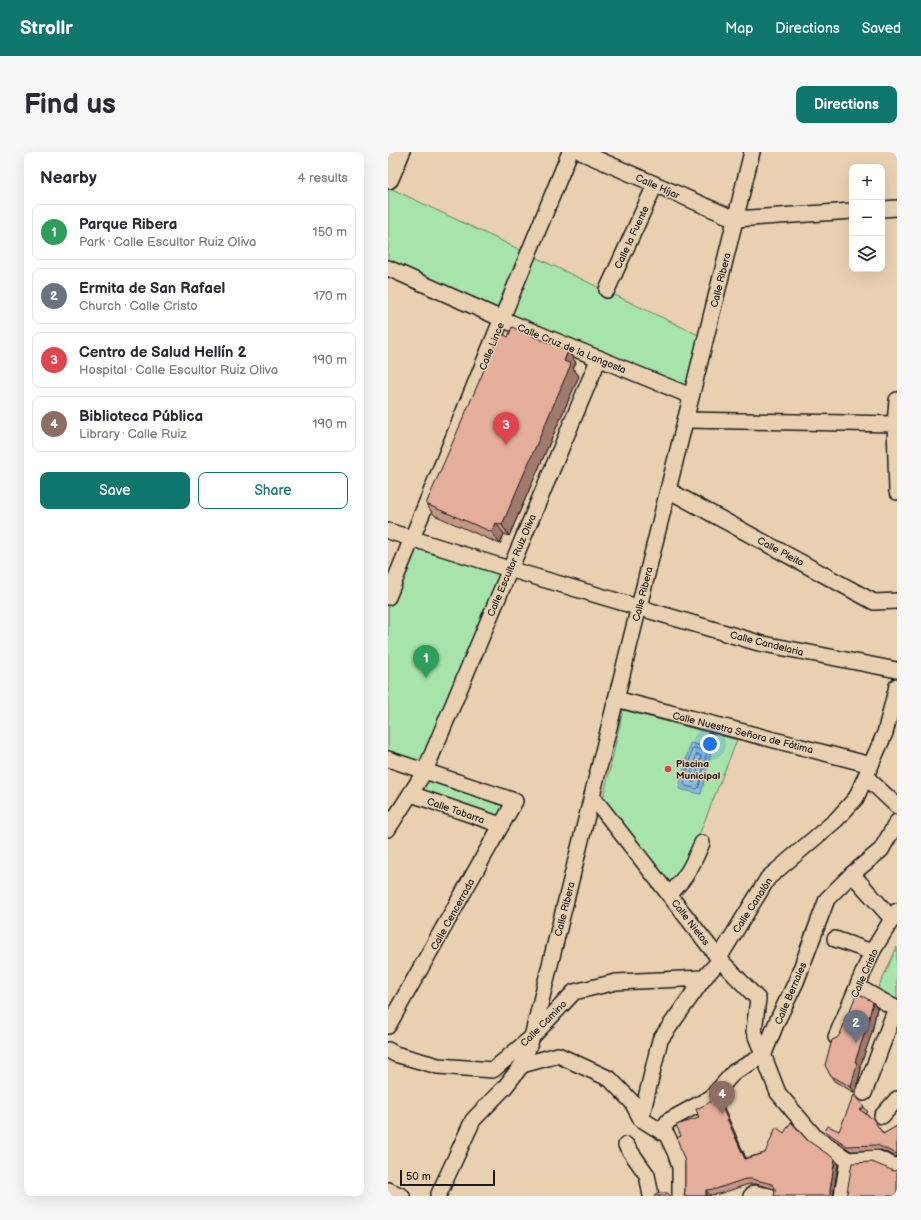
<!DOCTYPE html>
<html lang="en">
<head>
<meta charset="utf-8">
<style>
  :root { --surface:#fff; --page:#f7f7f7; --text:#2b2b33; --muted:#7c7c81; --line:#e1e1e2; --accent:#0f766e }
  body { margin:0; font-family:"Balsamiq Sans",sans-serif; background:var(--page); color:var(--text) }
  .controls { position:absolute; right:12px; top:12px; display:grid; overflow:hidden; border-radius:8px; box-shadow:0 4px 16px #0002 }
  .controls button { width:36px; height:36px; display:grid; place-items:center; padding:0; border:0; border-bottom:1px solid var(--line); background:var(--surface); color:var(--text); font:20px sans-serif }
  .scale { position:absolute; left:12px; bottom:10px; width:95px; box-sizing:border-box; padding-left:4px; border:2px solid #1c1c1c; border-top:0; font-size:11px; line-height:14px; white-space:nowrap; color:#1c1c1c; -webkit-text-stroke:3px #e9d0b1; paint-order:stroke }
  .you { position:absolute; left:322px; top:592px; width:14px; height:14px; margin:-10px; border:3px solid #fff; border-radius:50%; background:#1a73e8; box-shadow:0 0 0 6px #1a73e833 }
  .badge { display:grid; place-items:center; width:26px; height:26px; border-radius:50%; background:var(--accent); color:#fff; font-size:13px; font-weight:700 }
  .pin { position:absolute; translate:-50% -33px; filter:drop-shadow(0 1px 2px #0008) }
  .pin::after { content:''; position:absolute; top:21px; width:14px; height:12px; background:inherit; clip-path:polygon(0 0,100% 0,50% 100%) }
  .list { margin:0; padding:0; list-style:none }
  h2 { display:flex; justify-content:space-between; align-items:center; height:52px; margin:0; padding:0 16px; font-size:17px }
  h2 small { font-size:13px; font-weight:400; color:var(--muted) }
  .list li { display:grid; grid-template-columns:26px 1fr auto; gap:12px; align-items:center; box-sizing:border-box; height:56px; margin:0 8px 8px; padding:0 8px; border:1px solid var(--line); border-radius:8px }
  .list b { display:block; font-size:15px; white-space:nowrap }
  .list p { margin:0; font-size:13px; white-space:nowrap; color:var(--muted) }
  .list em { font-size:13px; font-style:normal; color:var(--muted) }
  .actions { display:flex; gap:8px; padding:12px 16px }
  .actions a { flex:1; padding:9px 0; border:1px solid var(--accent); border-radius:8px; text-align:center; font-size:14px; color:var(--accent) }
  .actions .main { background:var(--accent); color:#fff }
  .icon { flex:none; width:22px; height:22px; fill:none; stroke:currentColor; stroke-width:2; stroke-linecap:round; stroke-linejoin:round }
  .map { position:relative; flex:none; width:509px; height:1044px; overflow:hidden; border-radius:8px }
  header { display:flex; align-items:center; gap:24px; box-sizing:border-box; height:56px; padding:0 20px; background:var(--accent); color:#fff }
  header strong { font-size:19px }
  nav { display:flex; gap:22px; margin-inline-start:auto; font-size:14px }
  .intro { display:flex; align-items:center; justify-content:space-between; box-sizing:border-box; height:96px; padding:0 24px }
  h1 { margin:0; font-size:28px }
  .button { padding:10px 18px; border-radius:8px; background:var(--accent); color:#fff; font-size:14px; font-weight:700 }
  main { display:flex; gap:24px; padding:0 24px }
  aside { flex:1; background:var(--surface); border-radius:8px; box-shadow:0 4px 16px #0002 }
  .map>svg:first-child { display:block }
  .green { fill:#a7e4ab; stroke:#628064 }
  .water { fill:url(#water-waves); stroke:#5e7d96 }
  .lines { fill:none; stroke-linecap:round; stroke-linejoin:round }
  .shore { stroke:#485d6d; stroke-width:1 }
  .street-casing { stroke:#1c1c1c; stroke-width:18 }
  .secondary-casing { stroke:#1c1c1c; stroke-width:24 }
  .street { stroke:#e9d0b1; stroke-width:15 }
  .secondary { stroke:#e9d0b1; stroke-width:21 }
  .wall { fill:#c59685; stroke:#1c1c1c }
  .shaded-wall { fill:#a07a6c; stroke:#1c1c1c }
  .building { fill:#e5ae9b; stroke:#1c1c1c }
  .poi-dot { fill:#d1495b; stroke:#e9d0b1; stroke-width:1.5 }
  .labels { text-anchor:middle; stroke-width:3; stroke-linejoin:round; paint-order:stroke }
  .street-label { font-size:10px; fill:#1c1c1c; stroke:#e9d0b1 }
  .poi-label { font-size:10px; font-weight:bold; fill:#1c1c1c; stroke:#e9d0b1; text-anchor:start }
</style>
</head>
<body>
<header>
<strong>Strollr</strong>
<nav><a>Map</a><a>Directions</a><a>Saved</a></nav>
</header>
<div class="intro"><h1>Find us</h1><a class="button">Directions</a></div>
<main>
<aside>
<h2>Nearby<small>4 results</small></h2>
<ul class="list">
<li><span class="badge" style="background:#2e9e5b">1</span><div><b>Parque Ribera</b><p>Park · Calle Escultor Ruiz Oliva</p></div><em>150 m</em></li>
<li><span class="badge" style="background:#6b7280">2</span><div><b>Ermita de San Rafael</b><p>Church · Calle Cristo</p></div><em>170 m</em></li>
<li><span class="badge" style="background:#e0444e">3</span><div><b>Centro de Salud Hellín 2</b><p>Hospital · Calle Escultor Ruiz Oliva</p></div><em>190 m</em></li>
<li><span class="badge" style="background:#8d6e63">4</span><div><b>Biblioteca Pública</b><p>Library · Calle Ruiz</p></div><em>190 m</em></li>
</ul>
<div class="actions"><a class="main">Save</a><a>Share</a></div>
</aside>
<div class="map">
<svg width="509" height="1044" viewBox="0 0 509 1044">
  <defs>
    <pattern id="water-waves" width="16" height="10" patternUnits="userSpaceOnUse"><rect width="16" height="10" fill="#8abee7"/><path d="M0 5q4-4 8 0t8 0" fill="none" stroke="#76a3c6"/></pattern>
  </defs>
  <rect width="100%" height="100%" fill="#e9d0b1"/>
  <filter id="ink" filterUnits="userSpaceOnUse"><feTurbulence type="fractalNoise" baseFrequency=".025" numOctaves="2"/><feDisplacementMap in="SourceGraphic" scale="8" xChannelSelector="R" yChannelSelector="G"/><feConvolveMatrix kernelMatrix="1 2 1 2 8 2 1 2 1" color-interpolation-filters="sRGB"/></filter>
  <g filter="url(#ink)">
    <g class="green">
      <polygon points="0,35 317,186 303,244 0,116"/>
      <polygon points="24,387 121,417 37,619 127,649 113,673 23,642 37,619 0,607 0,445"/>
      <polygon points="235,558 349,588 299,713 285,731 280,731 215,647"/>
      <polygon points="509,795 509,853 488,841"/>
    </g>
    <polygon class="water" points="302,591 324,596 313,642 291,637"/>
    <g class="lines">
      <g class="shore">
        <polygon points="307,596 317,599 319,600 311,635 309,637 298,634 296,632 304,597"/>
        <polygon points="309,602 312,603 313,605 307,629 305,631 302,628"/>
      </g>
      <defs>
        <g id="street">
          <polyline points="193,0 347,67 464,59"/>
          <polyline points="494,57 509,56"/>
          <polyline points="0,116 114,167 303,244"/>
          <polyline points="219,138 267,33"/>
          <polyline points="509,248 507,272 509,340"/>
          <polyline points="297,268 507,272"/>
          <polyline points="280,338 486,450 509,449"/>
          <polyline points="0,379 121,417 371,491 509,518"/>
          <polyline points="0,445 182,0"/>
          <polyline points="228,547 483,613"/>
          <polyline points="0,607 127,649 0,874"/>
          <polyline points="478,625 509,654"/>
          <polyline points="23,642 113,673"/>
          <polyline points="204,644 332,808 370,847 366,879 390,941 428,986 460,1008"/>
          <polyline points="0,677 37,619 211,206"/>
          <polyline points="464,722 505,768"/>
          <path d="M281,743C299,725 304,714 314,691"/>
          <polyline points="447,787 484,800"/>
          <polyline points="470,835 509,857"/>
          <polyline points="448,885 484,800 509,759"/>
          <polyline points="0,898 7,902 50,914 105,918 144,885 186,840 228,830 316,826"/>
          <polyline points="375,904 390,867 408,830 439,747 464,722 493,698 509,670"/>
          <polyline points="134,913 170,903 222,927 244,950 253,967"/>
          <polyline points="476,941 508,856"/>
          <polyline points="494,964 509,947"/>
          <polyline points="253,967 272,888 316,826 332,808 334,801 380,726 448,668 468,646 497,581 509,534"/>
          <polyline points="253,967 279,983 287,1000 292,1015 292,1044"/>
          <polyline points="274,980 280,969 324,945 346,920 375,904"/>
          <polyline points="238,993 259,1023 263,1044"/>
          <polyline points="460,1008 489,1006 509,1015"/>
          <polyline points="0,1038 14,1044"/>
          <polyline points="50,1044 85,968 117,935 134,913 144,885 364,0"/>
          <polyline points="363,1044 366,1041 382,1044"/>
          <polyline points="454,1044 460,1008"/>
        </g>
        <polyline id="secondary" points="0,26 11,0"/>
      </defs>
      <use href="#street" class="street-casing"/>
      <use href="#secondary" class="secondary-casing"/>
      <use href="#street" class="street"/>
      <use href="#secondary" class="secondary"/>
    </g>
    <g class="wall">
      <polygon points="120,185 180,199 188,211 185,216 191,224 121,384 116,382 112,392 46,363 38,352"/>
      <polygon points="485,850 489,856 484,880 472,915 473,917 467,941 446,929 442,923 449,886"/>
      <polygon points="333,949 358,1006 377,1001 396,981 419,988 450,1012 445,1043 387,1040 387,1037 368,1032 361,1032 331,1042 322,1043 322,1044 296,1044 297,1039 297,1010 293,984 311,966"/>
      <polygon points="476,955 480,960 478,962 496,982 509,974 509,1005 493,998 463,999 441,984 437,979 451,979"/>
    </g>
    <g class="shaded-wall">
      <polygon points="180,199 188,211 185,216 191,224 121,384 114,373"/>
      <polygon points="108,371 116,382 112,392 104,380"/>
      <polygon points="485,850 489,856 484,880 472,915 473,917 467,941 463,935 467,910"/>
      <polygon points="329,944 333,949 360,1012 357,1007"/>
      <polygon points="447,1007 450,1012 445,1044 444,1044 442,1042 442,1038"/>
      <polygon points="318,1038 322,1043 322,1044 318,1044"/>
    </g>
    <g class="building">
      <polygon points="124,175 180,199 176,209 183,212 114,373 108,371 104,380 38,352 112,181 120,185"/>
      <polygon points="469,841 485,850 479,874 467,910 469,911 463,935 442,923 437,913 444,888 449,886 452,882"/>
      <polygon points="466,943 476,955 472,958 485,967 495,982 509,974 509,1002 489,993 459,994 437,979 440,974 451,979"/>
      <polygon points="329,944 357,1007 377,1001 388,975 396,981 403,970 419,988 447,1007 442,1038 442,1042 443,1044 386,1044 387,1040 387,1036 384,1032 364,1027 357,1027 328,1037 318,1038 318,1044 296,1044 297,1039 297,1010 289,986 293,984 288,973 311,966 308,957 319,952"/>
      <polygon points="484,1010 506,1019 509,1018 509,1044 458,1044 459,1041 464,1011"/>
      <polygon points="268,1041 280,1041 282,1044 266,1044"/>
    </g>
  </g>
  <circle class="poi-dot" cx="280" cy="617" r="4"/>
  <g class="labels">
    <g class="street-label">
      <text transform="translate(270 34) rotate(24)" y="4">Calle Híjar</text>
      <text transform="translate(243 85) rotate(-65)" y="4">Calle la Fuente</text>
      <text transform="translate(332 128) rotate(-76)" y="4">Calle Ribera</text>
      <text transform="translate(103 194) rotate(-68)" y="4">Calle Lince</text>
      <text transform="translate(184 196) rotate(22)" y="4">Calle Cruz de la Langosta</text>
      <text transform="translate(393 399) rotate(28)" y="4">Calle Pleito</text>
      <text transform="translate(123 413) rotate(-67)" y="4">Calle Escultor Ruiz Oliva</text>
      <text transform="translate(254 442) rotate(-76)" y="4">Calle Ribera</text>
      <text transform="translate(379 491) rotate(14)" y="4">Calle Candelaria</text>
      <text transform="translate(355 580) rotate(14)" y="4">Calle Nuestra Señora de Fátima</text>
      <text transform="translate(68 658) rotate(19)" y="4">Calle Tobarra</text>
      <text transform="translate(364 753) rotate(-57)" y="4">Calle Canalón</text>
      <text transform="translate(176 757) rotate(-76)" y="4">Calle Ribera</text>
      <text transform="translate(64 762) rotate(-61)" y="4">Calle Cencerrada</text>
      <text transform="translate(303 770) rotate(52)" y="4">Calle Nietos</text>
      <text transform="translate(476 821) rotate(-66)" y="4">Calle Cristo</text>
      <text transform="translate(402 841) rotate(-67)" y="4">Calle Bernales</text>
      <text transform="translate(155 871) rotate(-45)" y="4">Calle Camino</text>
    </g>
    <g class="poi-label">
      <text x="288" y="615">Piscina<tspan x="288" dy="12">Municipal</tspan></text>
    </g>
  </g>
</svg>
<div class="controls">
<button>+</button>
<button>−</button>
<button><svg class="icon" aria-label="layers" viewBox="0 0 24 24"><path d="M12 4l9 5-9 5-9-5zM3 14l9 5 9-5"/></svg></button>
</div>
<div class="scale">50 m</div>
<div class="you"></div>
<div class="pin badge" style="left:38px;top:526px;background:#2e9e5b">1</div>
<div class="pin badge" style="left:468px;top:891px;background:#6b7280">2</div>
<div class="pin badge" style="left:118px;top:293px;background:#e0444e">3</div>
<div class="pin badge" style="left:334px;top:962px;background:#8d6e63">4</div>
</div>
</main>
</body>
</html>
